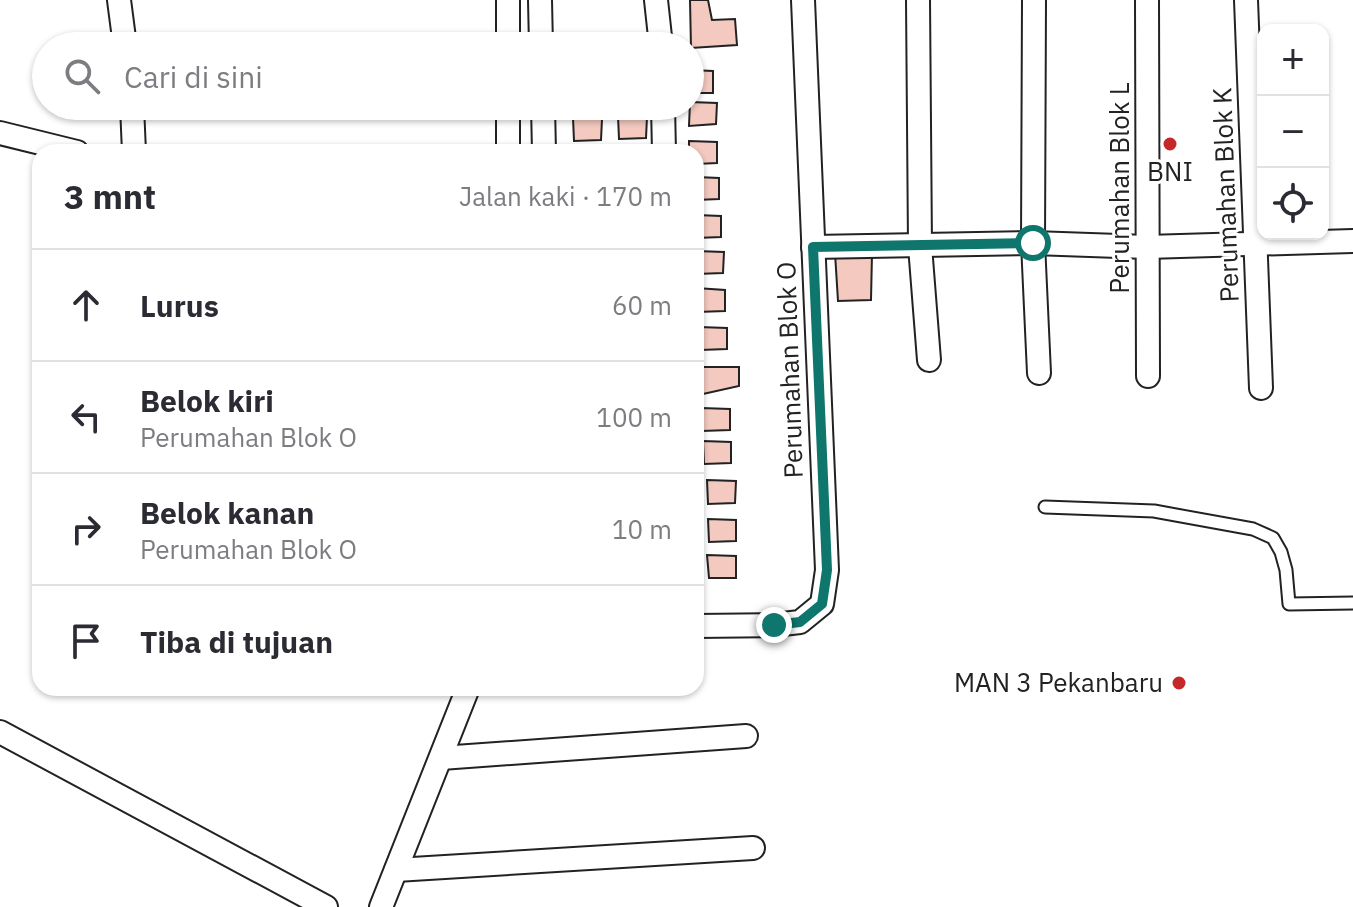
<!DOCTYPE html>
<html lang="id">
<head>
<meta charset="utf-8">
<style>
  :root { --surface:#fff; --page:#f7f7f7; --text:#2b2b33; --muted:#7c7c81; --line:#e1e1e2 }
  body { margin:0; font-family:"IBM Plex Sans",sans-serif; background:var(--page); color:var(--text) }
  .controls { position:absolute; right:24px; top:24px; display:grid; overflow:hidden; border-radius:16px; box-shadow:0 2px 6px #0004 }
  .controls button { width:72px; height:72px; display:grid; place-items:center; padding:0; border:0; border-bottom:2px solid var(--line); background:var(--surface); color:var(--text); font:40px sans-serif }
  .stop { position:absolute; width:24px; height:24px; margin:-18px; border:6px solid #0f766e; border-radius:50%; background:#fff }
  .stop.end { background:#0f766e; border-color:#fff; box-shadow:0 2px 8px #0008 }
  .list { margin:0; padding:0; list-style:none }
  h2 { display:flex; justify-content:space-between; align-items:center; height:104px; margin:0; padding:0 32px; font-size:34px }
  h2 small { font-size:26px; font-weight:400; color:var(--muted) }
  .list li { display:grid; grid-template-columns:52px 1fr auto; gap:24px; align-items:center; box-sizing:border-box; height:112px; padding:0 32px; border-top:2px solid var(--line) }
  .list b { display:block; font-size:30px; white-space:nowrap }
  .list p { margin:0; font-size:26px; white-space:nowrap; color:var(--muted) }
  .list em { font-size:26px; font-style:normal; color:var(--muted) }
  .icon { flex:none; width:44px; height:44px; fill:none; stroke:currentColor; stroke-width:2; stroke-linecap:round; stroke-linejoin:round }
  .map { position:relative; flex:none; width:1353px; height:907px; overflow:hidden }
  .search { position:absolute; background:var(--surface); box-shadow:0 2px 6px #0004; left:32px; top:32px; width:672px; height:88px; display:flex; align-items:center; gap:20px; box-sizing:border-box; padding:0 28px; border-radius:44px; color:var(--muted); font-size:30px }
  .panel { position:absolute; background:var(--surface); box-shadow:0 2px 6px #0004; left:32px; top:144px; width:672px; height:552px; border-radius:24px }
  .map>svg:first-child { display:block }
  .building { fill:#f3c9c0; stroke:#222; stroke-width:2 }
  .lines { fill:none; stroke-linecap:round; stroke-linejoin:round }
  .service-casing { stroke:#222; stroke-width:15 }
  .minor-casing { stroke:#222; stroke-width:26 }
  .service { stroke:#fff; stroke-width:11 }
  .minor { stroke:#fff; stroke-width:22 }
  .route { stroke:#0f766e; stroke-width:10 }
  .poi-dot { fill:#c62828; stroke:#fff; stroke-width:3 }
  .labels { text-anchor:middle; stroke-width:6; stroke-linejoin:round; paint-order:stroke }
  .poi-label { font-size:26px; fill:#222; stroke:#fff }
  .street-label { font-size:26px; fill:#222; stroke:#fff }
</style>
</head>
<body>
<div class="map">
<svg width="1353" height="907" viewBox="0 0 1353 907">
  <rect width="100%" height="100%" fill="#fff"/>
  <g class="building">
    <polygon points="690,0 708,0 712,20 735,19 737,45 691,48"/>
    <polygon points="615,40 644,41 644,46 615,46"/>
    <polygon points="690,70 713,71 713,93 690,93"/>
    <polygon points="690,102 717,103 716,124 689,126"/>
    <polygon points="618,116 647,117 646,138 619,139"/>
    <polygon points="573,118 602,119 601,140 574,141"/>
    <polygon points="689,141 717,142 717,163 696,164 696,152 689,152"/>
    <polygon points="696,177 719,178 719,199 696,200"/>
    <polygon points="696,215 721,216 721,237 696,238"/>
    <polygon points="696,251 724,252 723,273 696,274"/>
    <polygon points="835,253 872,254 871,300 838,301"/>
    <polygon points="696,288 725,290 725,311 697,312"/>
    <polygon points="699,327 727,328 727,349 700,350"/>
    <polygon points="703,367 739,367 739,386 703,394"/>
    <polygon points="701,408 730,409 730,430 702,431"/>
    <polygon points="703,441 731,442 731,463 704,464"/>
    <polygon points="707,480 736,481 735,503 708,504"/>
    <polygon points="708,519 736,520 736,541 709,542"/>
    <polygon points="707,555 736,556 736,578 709,578"/>
  </g>
  <g class="lines">
    <defs>
      <polyline id="service" points="1045,507 1154,511 1253,529 1273,538 1281,552 1286,570 1289,604 1353,603"/>
      <g id="minor">
        <polyline points="119,0 125,46"/>
        <polyline points="508,0 508,46"/>
        <polyline points="540,0 541,46"/>
        <polyline points="656,0 661,46"/>
        <polyline points="918,0 920,246 929,360"/>
        <polyline points="1034,0 1033,243 1039,373"/>
        <polyline points="1147,0 1148,376"/>
        <polyline points="1246,0 1261,388"/>
        <polyline points="132,106 134,152"/>
        <polyline points="508,106 508,152"/>
        <polyline points="543,106 544,152"/>
        <polyline points="663,106 664,152"/>
        <polyline points="0,133 77,152"/>
        <polyline points="813,247 1033,243 1147,247 1353,241"/>
        <polyline points="696,626 774,625 800,622 822,604 827,570 803,0"/>
        <polyline points="0,732 326,907"/>
        <polyline points="441,758 746,736"/>
        <polyline points="396,870 753,848"/>
        <polyline points="381,907 468,688"/>
      </g>
    </defs>
    <use href="#service" class="service-casing"/>
    <use href="#minor" class="minor-casing"/>
    <use href="#service" class="service"/>
    <use href="#minor" class="minor"/>
  </g>
  <g class="lines">
    <polyline class="route" points="774,625 800,622 822,604 827,570 813,247 1033,243"/>
  </g>
  <g class="poi-dot">
    <circle cx="1170" cy="144" r="8"/>
    <circle cx="1179" cy="683" r="8"/>
  </g>
  <g class="labels">
    <g class="poi-label">
      <text x="1170" y="181">BNI</text>
      <text x="1163" y="692" text-anchor="end">MAN 3 Pekanbaru</text>
    </g>
    <g class="street-label">
      <text transform="translate(1120 188) rotate(-90)" y="9">Perumahan Blok L</text>
      <text transform="translate(1226 195) rotate(-92)" y="9">Perumahan Blok K</text>
      <text transform="translate(790 370) rotate(-92)" y="9">Perumahan Blok O</text>
    </g>
  </g>
</svg>
<div class="controls">
<button>+</button>
<button>−</button>
<button><svg class="icon" aria-label="locate" viewBox="0 0 24 24"><circle cx="12" cy="12" r="6"/><path d="M12 2v4M12 18v4M2 12h4M18 12h4"/></svg></button>
</div>
<div class="stop" style="left:1033px;top:243px"></div>
<div class="stop end" style="left:774px;top:625px"></div>
<div class="search"><svg class="icon" aria-label="search" viewBox="0 0 24 24"><circle cx="10" cy="10" r="6"/><path d="M15 15l6 6"/></svg>Cari di sini</div>
<section class="panel">
<h2>3 mnt<small>Jalan kaki · 170 m</small></h2>
<ul class="list">
<li><svg class="icon" aria-label="ahead" viewBox="0 0 24 24"><path d="M12 20V5M6 11l6-6 6 6"/></svg><div><b>Lurus</b></div><em>60 m</em></li>
<li><svg class="icon" aria-label="left" viewBox="0 0 24 24"><path d="M17 20v-9H6M10 6l-5 5 5 5"/></svg><div><b>Belok kiri</b><p>Perumahan Blok O</p></div><em>100 m</em></li>
<li><svg class="icon" aria-label="right" viewBox="0 0 24 24"><path d="M7 20v-9h11M14 6l5 5-5 5"/></svg><div><b>Belok kanan</b><p>Perumahan Blok O</p></div><em>10 m</em></li>
<li><svg class="icon" aria-label="arrive" viewBox="0 0 24 24"><path d="M6 21V4h12l-3 4 3 4H6"/></svg><div><b>Tiba di tujuan</b></div></li>
</ul>
</section>
</div>
</body>
</html>
